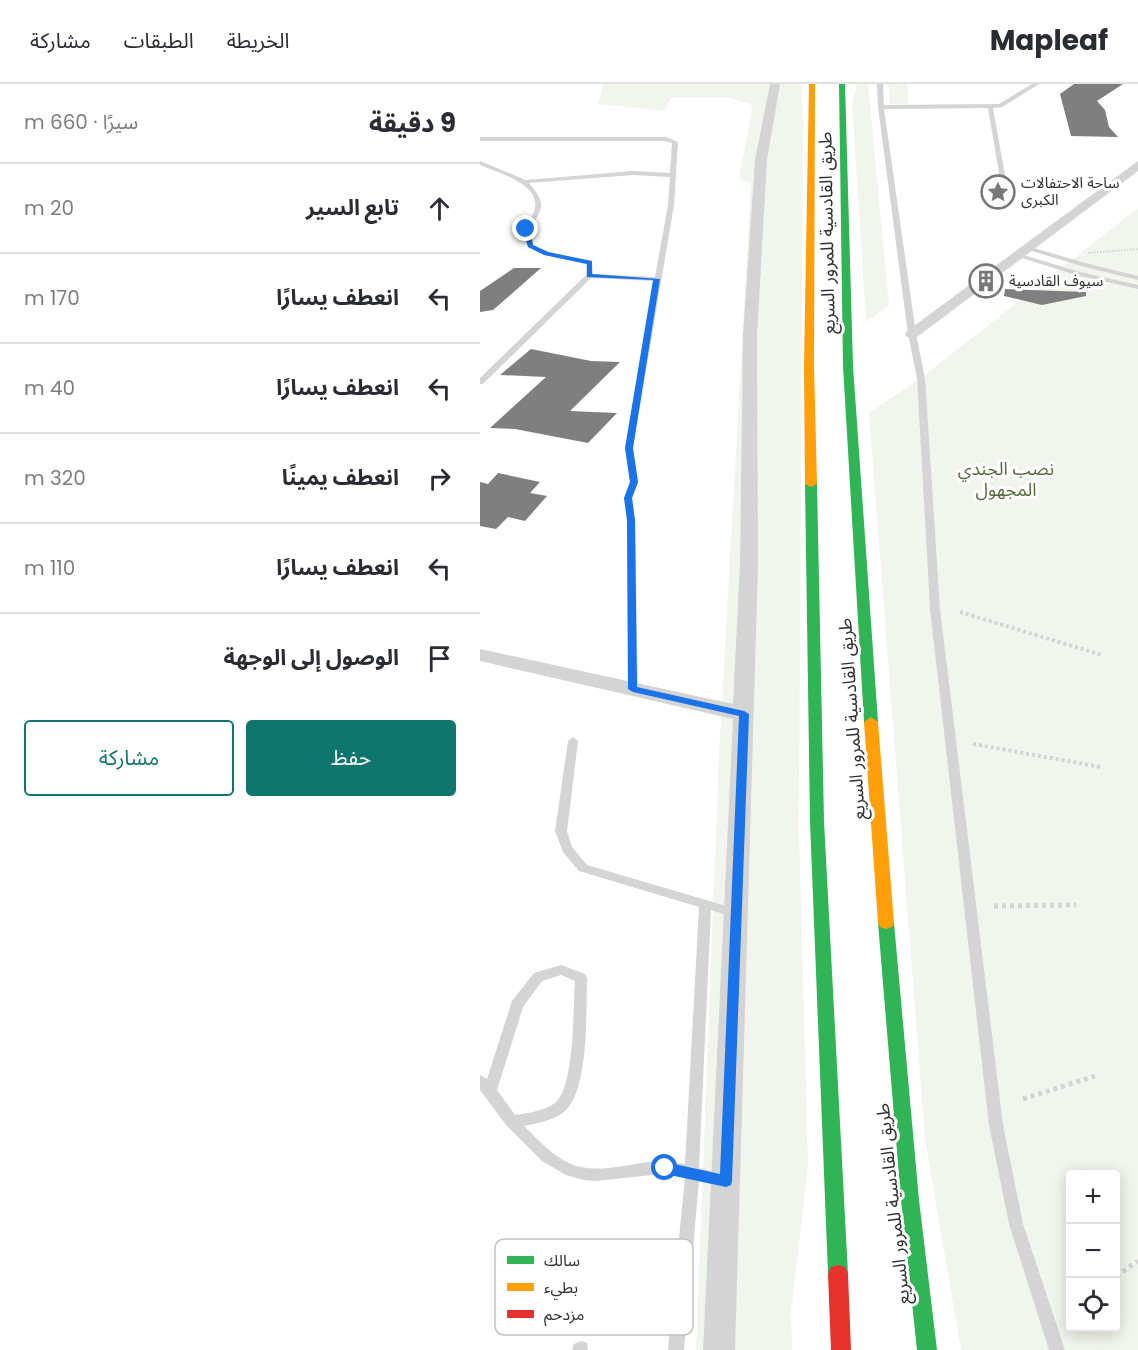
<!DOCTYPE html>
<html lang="ar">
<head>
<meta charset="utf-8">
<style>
  :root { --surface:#fff; --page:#f2f2f3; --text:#2b2b33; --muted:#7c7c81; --line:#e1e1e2; --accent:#0f766e }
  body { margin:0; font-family:Poppins,"Noto Sans Arabic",sans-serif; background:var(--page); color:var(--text); direction:rtl }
  .controls { position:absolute; right:18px; bottom:18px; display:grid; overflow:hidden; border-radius:6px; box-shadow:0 3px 15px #0003 }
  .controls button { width:54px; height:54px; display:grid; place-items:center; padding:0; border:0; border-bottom:2px solid var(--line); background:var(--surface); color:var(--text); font:30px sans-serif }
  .stop { position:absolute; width:18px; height:18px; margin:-14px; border:4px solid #1a73e8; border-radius:50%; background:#fff }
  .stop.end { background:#1a73e8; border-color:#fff; box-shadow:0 2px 6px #0008 }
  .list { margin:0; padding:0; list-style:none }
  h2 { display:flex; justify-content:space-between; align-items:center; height:78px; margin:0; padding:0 24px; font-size:26px }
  h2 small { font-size:20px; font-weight:400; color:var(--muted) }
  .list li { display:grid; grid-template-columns:39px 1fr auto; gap:18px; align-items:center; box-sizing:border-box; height:90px; padding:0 24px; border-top:2px solid var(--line) }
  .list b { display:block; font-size:22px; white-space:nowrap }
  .list em { font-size:20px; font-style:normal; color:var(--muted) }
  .actions { display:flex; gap:12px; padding:18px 24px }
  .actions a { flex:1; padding:14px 0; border:2px solid var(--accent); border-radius:6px; text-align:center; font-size:21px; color:var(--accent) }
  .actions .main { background:var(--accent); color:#fff }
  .icon { flex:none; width:33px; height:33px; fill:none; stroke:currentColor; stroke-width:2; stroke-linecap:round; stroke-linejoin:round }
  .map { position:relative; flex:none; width:658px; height:1266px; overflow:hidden; direction:ltr }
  header { display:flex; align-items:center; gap:36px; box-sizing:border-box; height:84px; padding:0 30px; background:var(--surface); border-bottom:2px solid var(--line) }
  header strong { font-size:28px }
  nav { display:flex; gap:33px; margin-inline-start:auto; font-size:21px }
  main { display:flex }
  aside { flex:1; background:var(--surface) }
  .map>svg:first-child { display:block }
  .green { fill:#f2f5ed; fill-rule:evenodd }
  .building { fill:#7f7f7f }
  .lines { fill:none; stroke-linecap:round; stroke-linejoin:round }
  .path-far2 { stroke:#d4d4d4; stroke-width:2; stroke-dasharray:1.5 1.5; stroke-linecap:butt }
  .path-far1 { stroke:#d4d4d4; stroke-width:4; stroke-dasharray:3 3; stroke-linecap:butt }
  .path { stroke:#d4d4d4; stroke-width:5; stroke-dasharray:4 4; stroke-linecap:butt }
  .lane { fill:#d4d4d4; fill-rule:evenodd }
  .street { fill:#d4d4d4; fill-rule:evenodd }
  .fast { fill:#30b455; fill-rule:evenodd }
  .slow { fill:#ff9f0a; fill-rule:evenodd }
  .jam { fill:#e5322d; fill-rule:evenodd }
  .route { fill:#1a73e8 }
  .labels { text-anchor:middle; stroke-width:6; stroke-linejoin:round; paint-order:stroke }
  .far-poi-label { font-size:15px; fill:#303030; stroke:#fff; text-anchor:start }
  .street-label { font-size:18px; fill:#303030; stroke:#fff }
  .park-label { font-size:18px; fill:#556b3d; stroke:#fff }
  .key { fill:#fff; stroke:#c1c1c1; stroke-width:1.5 }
  .key-label { font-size:16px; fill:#303030 }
</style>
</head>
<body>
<header>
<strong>Mapleaf</strong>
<nav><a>الخريطة</a><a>الطبقات</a><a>مشاركة</a></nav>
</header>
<main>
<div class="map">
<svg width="658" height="1266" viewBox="0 0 658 1266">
  <rect width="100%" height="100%" fill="#fff"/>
  <g class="green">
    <polygon points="123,0 321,0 323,38 319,745 328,1082 311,1228 312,1266 216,1266 239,671 271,100 259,94 272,27 271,20 249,14 191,14 184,27 118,20"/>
    <polygon points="377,0 388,0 409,221 386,238 372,20"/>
    <polygon points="408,0 427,0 429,20 410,20"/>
    <path d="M658,124V1266H481L445,1055L389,329L441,294ZM590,1090H636V1244H590Z"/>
  </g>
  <g class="building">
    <polygon points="594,0 643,0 617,17 625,26 629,43 638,53 591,52 580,10"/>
    <polygon points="34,184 61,184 13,226 0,228 0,207"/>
    <polygon points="525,205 606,208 606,212 562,221 524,212"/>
    <polygon points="51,265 111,277 140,278 90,327 137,329 108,359 35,345 10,344 66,293 20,291"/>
    <polygon points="18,389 60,398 50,409 67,412 45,437 28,433 16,445 0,442 0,398 8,400"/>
  </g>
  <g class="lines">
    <polyline class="path-far2" points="608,169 658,165"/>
    <g class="path-far1">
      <polyline points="480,528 622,571"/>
      <polyline points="493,660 621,683"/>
    </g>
    <g class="path">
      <polyline points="514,822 596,821"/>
      <polyline points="543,1015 615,992"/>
      <polyline points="636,1192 658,1177"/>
    </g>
    <g class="lane">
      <polygon points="397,0 403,0 404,21 519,20 552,0 559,0 522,23 513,24 530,119 527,121 524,119 508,24 404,25 436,250 445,294 460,525 523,1041 543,1140 585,1266 569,1266 529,1140 509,1041 450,525 437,294 428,250 398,23"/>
      <path d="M0,53H186L198,58L194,121L153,364L158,398L152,414L155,436L158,605L157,607L153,608L148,605L147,436L144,414L150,398L145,364L174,197L111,194L3,300H0V294L106,191V180L65,171L48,163L44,145C47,139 54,131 55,124C59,99 18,89 0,81V77L46,96L153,87L190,89L192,59L185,57H0ZM153,91L190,93L188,121L175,193L113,190L112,178L69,168L53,161L50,145C63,123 67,121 49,99Z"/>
      <polygon points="547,162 609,180 658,192 658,196 605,183 545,165 545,163"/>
      <polygon points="537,169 600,188 658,201 658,205 596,191 535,172 534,171"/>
      <path d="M93,653L98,657L87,747L92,763L107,781L260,826L262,829L260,832L256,834L231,826L219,1084L250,1092L252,1097L250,1102L245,1104L219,1097L204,1266H188L205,1093L182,1090L116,1097L103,1096L86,1091L62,1077L26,1041L0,1006V991L7,995L32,917L54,889L81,881L105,890L107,894C106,926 109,1001 87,1025C77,1036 58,1039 44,1042C58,1056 73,1072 91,1080C115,1090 144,1081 169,1078C181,1077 193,1078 205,1080L219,823L99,787L83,768L75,747L88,657ZM81,891L95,897C93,923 95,1003 75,1019C64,1027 48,1029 35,1031L17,1006L43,923L62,897Z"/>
      <polygon points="101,1257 107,1259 108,1266 92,1266 94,1260"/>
    </g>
    <g class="street">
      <polygon points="290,0 300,0 287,76 277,251 278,480 255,1266 223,1266 253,635 0,577 0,565 253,620 260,480 263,251 275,76"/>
      <polygon points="658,77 658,87 437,253 427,253 425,250 427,247"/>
    </g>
    <g class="fast">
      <polygon points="359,0 365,0 373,282 398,638 391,643 384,638 363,282"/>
      <polygon points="331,397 337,400 344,737 368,1190 365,1197 358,1199 351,1197 348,1190 330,737 325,400"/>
      <polygon points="406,833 412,835 414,839 439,1116 457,1266 437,1266 421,1116 398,839 400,835"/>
    </g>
    <g class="slow">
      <polygon points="329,0 335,0 334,282 337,400 331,403 325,400 324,282"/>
      <polygon points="391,633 398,638 414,839 412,843 406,845 400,843 398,839 384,638"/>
    </g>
    <polygon class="jam" points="358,1181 365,1183 368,1190 371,1266 351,1266 348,1190 351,1183"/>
  </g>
  <polygon class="route" points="46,143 50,145 53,161 68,168 112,177 112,190 180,195 153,364 158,398 152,414 155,436 157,603 264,627 269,630 252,1097 251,1101 246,1103 185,1090 181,1088 179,1084 181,1080 185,1078 240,1090 259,632 153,608 148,605 147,436 144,414 150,398 145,364 173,196 107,193 107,180 64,171 48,163 43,145"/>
  <defs>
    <symbol id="sight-ring" viewBox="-11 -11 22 22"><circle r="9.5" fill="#fff" stroke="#787878" stroke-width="1.5"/><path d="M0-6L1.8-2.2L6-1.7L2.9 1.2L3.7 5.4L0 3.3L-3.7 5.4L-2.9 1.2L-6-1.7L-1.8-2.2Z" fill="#787878"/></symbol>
    <symbol id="building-ring" viewBox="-11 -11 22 22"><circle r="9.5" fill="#fff" stroke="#787878" stroke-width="1.5"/><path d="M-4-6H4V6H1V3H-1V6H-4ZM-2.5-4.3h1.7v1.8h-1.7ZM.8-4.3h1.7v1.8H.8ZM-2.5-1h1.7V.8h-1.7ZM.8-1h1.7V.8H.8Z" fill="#787878"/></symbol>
  </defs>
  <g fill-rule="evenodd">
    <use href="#sight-ring" x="499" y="89" width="38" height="38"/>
    <use href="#building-ring" x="487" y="178" width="38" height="38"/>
  </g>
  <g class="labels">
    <g class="far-poi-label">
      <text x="541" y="104">ساحة الاحتفالات<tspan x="541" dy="17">الكبرى</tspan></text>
      <text x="529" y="202">سيوف القادسية</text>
    </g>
    <g class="street-label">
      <text transform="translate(347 149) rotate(-91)" y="6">طريق القادسية للمرور السريع</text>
      <text transform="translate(372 635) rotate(-94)" y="6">طريق القادسية للمرور السريع</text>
      <text transform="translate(413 1120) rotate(-96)" y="6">طريق القادسية للمرور السريع</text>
    </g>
    <g class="park-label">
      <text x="526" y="391">نصب الجندي<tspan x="526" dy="21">المجهول</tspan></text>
    </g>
  </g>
  <rect x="15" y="1155" width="198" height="96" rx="9" class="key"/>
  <rect x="27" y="1172" width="27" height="8" fill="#30b455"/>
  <rect x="27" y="1199" width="27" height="8" fill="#ff9f0a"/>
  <rect x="27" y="1226" width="27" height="8" fill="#e5322d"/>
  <g class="key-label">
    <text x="64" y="1182">سالك</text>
    <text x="64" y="1209">بطيء</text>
    <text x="64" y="1236">مزدحم</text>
  </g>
</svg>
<div class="controls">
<button>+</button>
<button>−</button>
<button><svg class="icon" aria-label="locate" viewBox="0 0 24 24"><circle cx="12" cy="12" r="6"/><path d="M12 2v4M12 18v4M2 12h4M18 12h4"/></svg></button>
</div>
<div class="stop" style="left:185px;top:1084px"></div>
<div class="stop end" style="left:46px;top:145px"></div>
</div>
<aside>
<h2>9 دقيقة<small>سيرًا · 660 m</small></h2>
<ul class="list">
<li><svg class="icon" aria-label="ahead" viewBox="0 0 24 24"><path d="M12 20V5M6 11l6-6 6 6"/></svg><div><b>تابع السير</b></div><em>20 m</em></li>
<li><svg class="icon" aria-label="left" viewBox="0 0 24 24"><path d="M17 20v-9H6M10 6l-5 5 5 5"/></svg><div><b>انعطف يسارًا</b></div><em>170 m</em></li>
<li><svg class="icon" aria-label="left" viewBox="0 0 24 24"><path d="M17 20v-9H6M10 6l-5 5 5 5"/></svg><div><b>انعطف يسارًا</b></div><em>40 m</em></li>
<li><svg class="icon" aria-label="right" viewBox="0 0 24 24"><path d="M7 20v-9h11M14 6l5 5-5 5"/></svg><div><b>انعطف يمينًا</b></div><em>320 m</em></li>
<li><svg class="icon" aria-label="left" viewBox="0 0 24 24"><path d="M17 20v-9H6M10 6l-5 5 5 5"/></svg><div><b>انعطف يسارًا</b></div><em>110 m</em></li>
<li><svg class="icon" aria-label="arrive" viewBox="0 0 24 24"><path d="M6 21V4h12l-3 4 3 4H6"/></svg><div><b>الوصول إلى الوجهة</b></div></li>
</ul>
<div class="actions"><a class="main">حفظ</a><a>مشاركة</a></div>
</aside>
</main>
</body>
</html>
